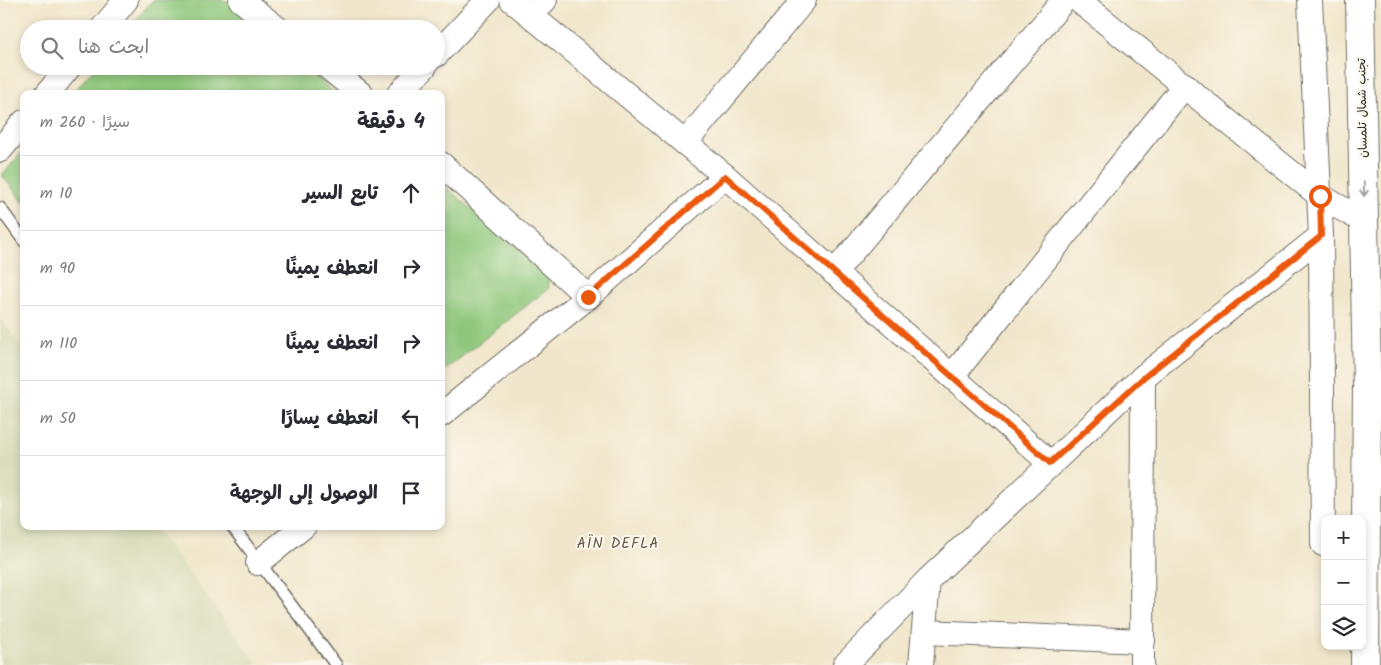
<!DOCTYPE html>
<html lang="ar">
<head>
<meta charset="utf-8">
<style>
  :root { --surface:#fff; --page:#f2f2f3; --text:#2b2b33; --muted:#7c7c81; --line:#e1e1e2 }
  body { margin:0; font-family:Kalam,"Playpen Sans Arabic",sans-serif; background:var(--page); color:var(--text); direction:rtl }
  .controls { position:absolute; right:15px; bottom:15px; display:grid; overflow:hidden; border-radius:10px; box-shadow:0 2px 8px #0003 }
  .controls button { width:45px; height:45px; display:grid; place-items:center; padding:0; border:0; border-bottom:1px solid var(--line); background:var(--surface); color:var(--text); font:25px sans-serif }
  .stop { position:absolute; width:15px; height:15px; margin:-11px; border:4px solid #ea580c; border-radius:50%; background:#fff }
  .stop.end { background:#ea580c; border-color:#fff; box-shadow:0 1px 5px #0008 }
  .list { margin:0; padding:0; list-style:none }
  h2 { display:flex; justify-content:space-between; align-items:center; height:65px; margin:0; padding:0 20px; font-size:21px }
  h2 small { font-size:16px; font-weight:400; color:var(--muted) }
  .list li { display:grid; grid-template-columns:32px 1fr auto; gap:15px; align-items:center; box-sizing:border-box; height:75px; padding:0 20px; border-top:1px solid var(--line) }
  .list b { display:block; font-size:19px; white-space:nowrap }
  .list em { font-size:16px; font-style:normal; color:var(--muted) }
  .icon { flex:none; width:28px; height:28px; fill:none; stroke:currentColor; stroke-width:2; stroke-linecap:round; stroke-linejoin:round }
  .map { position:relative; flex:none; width:1381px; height:665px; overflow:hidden; direction:ltr }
  .search { position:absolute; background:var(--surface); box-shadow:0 2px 8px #0003; left:20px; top:20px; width:425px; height:55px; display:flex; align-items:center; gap:12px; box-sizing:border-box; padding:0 18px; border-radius:28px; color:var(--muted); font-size:19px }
  .panel { position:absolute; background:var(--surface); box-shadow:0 2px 8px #0003; left:20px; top:90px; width:425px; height:440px; border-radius:10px; direction:rtl }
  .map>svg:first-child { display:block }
  .built { fill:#dbdebd }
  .green { fill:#8ec77b; stroke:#5c7953 }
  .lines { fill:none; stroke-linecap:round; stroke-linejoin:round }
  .lane-casing { stroke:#706c63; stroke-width:14 }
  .street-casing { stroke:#706c63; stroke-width:26 }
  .highway-casing { stroke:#706c63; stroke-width:30 }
  .lane { stroke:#fff; stroke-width:11 }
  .street { stroke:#fff; stroke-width:24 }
  .highway { stroke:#fff; stroke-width:28 }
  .oneway { stroke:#a0a0a0 }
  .route { stroke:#ea580c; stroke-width:6 }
  .labels { text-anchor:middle; stroke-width:4; stroke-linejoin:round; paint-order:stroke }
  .street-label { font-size:12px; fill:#2b2b2b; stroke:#fbf7ec }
  .quarter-label { font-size:15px; letter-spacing:1px; fill:#675a47; stroke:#fbf7ec }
</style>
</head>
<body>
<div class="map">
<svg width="1381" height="665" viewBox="0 0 1381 665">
  <rect width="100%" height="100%" fill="#fbf7ec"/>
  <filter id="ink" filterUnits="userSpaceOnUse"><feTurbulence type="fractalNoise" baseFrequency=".02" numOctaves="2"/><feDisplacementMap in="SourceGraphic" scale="10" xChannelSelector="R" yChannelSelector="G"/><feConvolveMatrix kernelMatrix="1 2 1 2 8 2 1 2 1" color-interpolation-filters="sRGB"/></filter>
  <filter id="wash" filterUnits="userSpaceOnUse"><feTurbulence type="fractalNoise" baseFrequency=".0096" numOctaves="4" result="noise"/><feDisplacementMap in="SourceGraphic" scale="20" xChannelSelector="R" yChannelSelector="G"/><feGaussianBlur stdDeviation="1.12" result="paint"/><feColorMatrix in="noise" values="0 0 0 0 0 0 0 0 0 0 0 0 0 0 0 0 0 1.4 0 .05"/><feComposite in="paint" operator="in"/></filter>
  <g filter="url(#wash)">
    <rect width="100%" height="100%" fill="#f1e6cb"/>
    <polygon class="built" points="0,318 24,350 24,526 154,526 258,665 0,665"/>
    <g class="green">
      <polygon points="153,0 225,0 259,29 128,29"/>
      <polygon points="96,66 303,66 336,94 72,94"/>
      <polygon points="24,150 24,203 2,175"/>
      <polygon points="441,183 547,272 549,288 441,373"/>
    </g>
  </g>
  <g filter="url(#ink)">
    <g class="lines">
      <defs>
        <g id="lane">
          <polyline points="0,208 24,241"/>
          <polyline points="232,526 336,665"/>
        </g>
        <g id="street">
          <polyline points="241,0 278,29"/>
          <polyline points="512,0 725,176 1050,463"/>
          <polyline points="1078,0 1320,196 1365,222"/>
          <polyline points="532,15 545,0"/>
          <polyline points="102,29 126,0"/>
          <polyline points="436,55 488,0"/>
          <polyline points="326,66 361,94"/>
          <polyline points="47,94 70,66"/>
          <polyline points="399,94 425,66"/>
          <polyline points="685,143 804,0"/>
          <polyline points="0,150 24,122"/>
          <polyline points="441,164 588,297"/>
          <polyline points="1321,236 1323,544"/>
          <polyline points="834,273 1064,0"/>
          <polyline points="952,376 1185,85"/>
          <polyline points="441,415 588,297 725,176"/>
          <polyline points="258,563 304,526"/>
          <polyline points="924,632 1143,641"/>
          <polyline points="845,665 928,580 1143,377 1321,236 1310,0"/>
          <polyline points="921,665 928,580"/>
          <polyline points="1142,665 1143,377"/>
        </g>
        <polyline id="highway" points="1360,0 1367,386 1365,665"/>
      </defs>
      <use href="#lane" class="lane-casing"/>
      <use href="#street" class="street-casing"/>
      <use href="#highway" class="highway-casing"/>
      <use href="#lane" class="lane"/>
      <use href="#street" class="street"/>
      <use href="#highway" class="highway"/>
    </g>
    <defs><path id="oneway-shaft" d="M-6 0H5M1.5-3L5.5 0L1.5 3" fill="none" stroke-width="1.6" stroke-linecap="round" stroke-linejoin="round" transform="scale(1.25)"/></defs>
    <use class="oneway" href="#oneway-shaft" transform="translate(1364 189) rotate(89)"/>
  </g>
  <g class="lines" filter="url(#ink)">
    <polyline class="route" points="588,297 725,176 1050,463 1143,378 1321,236 1320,196"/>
  </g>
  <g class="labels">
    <g class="street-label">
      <text transform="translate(1362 108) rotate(-91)" y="4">تجنب شمال تلمسان</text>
    </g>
    <g class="quarter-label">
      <text x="618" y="548">AÏN DEFLA</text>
    </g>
  </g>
</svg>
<div class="controls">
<button>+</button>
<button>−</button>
<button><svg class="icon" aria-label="layers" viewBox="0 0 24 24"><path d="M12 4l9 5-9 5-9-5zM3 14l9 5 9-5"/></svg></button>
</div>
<div class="stop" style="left:1320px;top:196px"></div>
<div class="stop end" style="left:588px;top:297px"></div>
<div class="search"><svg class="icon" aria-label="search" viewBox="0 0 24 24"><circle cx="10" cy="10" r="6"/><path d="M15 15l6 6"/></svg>ابحث هنا</div>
<section class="panel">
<h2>4 دقيقة<small>سيرًا · 260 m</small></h2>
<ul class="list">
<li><svg class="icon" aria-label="ahead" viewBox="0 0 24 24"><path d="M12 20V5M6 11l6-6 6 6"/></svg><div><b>تابع السير</b></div><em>10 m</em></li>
<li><svg class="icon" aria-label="right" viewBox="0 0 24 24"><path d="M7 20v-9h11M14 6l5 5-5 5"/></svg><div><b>انعطف يمينًا</b></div><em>90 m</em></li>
<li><svg class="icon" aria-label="right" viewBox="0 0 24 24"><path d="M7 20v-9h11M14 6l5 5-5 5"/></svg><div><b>انعطف يمينًا</b></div><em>110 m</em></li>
<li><svg class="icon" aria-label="left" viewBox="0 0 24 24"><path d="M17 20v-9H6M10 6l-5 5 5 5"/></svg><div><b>انعطف يسارًا</b></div><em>50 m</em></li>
<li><svg class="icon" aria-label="arrive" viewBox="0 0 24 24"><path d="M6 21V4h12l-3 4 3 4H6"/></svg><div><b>الوصول إلى الوجهة</b></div></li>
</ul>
</section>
</div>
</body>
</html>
